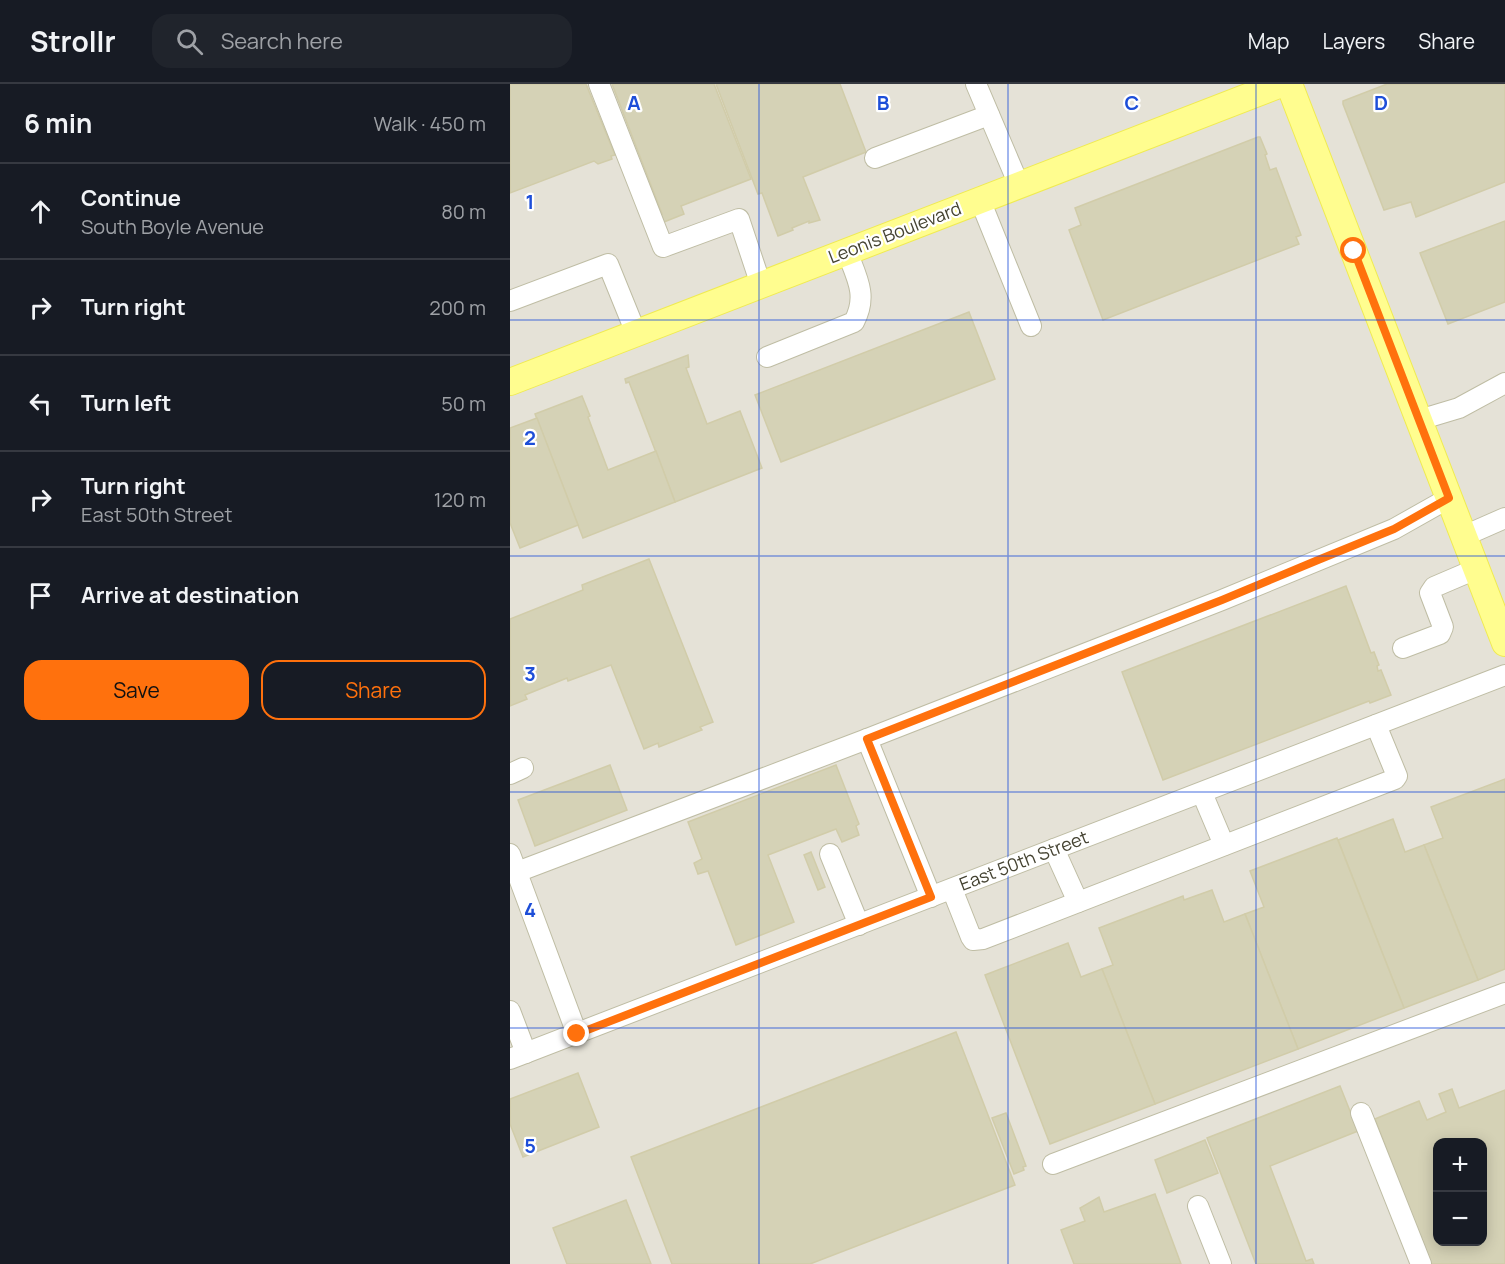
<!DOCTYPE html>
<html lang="en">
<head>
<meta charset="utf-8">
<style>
  :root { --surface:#171b24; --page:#20242c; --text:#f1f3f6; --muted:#9ea1a6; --line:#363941; --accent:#ff710d }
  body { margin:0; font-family:Manrope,sans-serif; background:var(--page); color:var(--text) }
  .controls { position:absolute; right:18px; bottom:18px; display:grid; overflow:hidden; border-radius:12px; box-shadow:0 3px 15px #0003 }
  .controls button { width:54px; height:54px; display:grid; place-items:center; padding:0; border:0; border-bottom:2px solid var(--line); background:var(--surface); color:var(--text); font:30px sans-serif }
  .stop { position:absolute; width:18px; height:18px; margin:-14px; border:4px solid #ff710d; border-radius:50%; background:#fff }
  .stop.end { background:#ff710d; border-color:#fff; box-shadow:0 2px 6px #0008 }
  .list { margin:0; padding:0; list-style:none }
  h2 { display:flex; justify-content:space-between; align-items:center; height:78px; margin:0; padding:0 24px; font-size:26px }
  h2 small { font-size:20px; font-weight:400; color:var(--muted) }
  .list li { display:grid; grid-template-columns:39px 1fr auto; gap:18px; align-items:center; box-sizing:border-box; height:96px; padding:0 24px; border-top:2px solid var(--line) }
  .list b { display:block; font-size:22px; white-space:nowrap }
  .list p { margin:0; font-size:20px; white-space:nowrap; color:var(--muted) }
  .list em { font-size:20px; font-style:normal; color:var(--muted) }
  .actions { display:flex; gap:12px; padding:18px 24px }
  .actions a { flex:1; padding:14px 0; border:2px solid var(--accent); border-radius:18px; text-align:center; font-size:21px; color:var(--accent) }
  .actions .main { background:var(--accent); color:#111 }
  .icon { flex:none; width:33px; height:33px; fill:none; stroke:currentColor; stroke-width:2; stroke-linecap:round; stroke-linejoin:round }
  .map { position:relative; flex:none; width:995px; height:1180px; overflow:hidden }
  header { display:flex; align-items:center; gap:36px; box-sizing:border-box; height:84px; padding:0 30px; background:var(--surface); border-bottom:2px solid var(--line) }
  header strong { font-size:28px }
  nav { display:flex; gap:33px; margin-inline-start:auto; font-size:21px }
  .search { width:420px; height:54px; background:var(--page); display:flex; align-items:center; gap:15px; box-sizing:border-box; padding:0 21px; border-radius:18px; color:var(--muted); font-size:22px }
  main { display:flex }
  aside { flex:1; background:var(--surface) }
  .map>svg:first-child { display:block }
  .industrial { fill:#e5e2d7; fill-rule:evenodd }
  .building { fill:#d5d2b6; stroke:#d1cca9; stroke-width:1.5; fill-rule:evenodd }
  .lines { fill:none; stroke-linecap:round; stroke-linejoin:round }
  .minor-casing { stroke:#bfbda4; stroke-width:22 }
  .major-casing { stroke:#f0eb52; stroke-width:28 }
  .minor { stroke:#fff; stroke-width:20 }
  .major { stroke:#fffd8f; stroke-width:26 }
  .route { stroke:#ff710d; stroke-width:8 }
  .grid { fill:none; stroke:#1d4ed8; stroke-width:1.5; stroke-opacity:0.55 }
  .labels { text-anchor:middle; stroke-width:4.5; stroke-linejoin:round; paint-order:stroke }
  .street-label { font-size:18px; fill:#454332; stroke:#fff }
  .grid-label { font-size:20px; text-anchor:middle; font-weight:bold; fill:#1d4ed8; stroke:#fff; stroke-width:4.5; stroke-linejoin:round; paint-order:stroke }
</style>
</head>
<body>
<header>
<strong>Strollr</strong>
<div class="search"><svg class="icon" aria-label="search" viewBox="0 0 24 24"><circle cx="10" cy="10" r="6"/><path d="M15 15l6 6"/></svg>Search here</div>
<nav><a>Map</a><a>Layers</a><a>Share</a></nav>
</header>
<main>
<aside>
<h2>6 min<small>Walk · 450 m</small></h2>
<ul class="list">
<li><svg class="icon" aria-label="ahead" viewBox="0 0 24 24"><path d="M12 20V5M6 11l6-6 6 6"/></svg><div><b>Continue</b><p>South Boyle Avenue</p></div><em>80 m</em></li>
<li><svg class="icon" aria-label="right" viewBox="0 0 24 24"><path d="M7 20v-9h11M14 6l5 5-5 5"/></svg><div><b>Turn right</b></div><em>200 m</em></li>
<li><svg class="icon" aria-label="left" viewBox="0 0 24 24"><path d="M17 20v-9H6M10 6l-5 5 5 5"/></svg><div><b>Turn left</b></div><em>50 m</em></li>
<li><svg class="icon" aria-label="right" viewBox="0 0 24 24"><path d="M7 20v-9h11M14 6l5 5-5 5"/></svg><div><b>Turn right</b><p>East 50th Street</p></div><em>120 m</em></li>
<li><svg class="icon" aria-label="arrive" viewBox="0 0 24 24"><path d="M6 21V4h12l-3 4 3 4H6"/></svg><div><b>Arrive at destination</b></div></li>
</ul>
<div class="actions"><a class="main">Save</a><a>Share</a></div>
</aside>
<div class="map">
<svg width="995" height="1180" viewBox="0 0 995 1180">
  <rect width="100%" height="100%" fill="#f3f2e2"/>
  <path class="industrial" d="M0,0H995V1180H0ZM928,1058H972V1158H928Z"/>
  <g class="building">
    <polygon points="0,0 76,0 105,71 101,72 102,75 88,80 84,77 0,109"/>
    <polygon points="102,0 204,0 241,95 171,122 174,130 154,138 151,130 152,130"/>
    <polygon points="206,0 330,0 356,68 293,93 310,136 299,139 299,137 282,144 283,146 268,152 252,109 248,110"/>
    <polygon points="877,0 995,0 995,98 906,133 901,118 874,126 833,20 833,17"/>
    <polygon points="748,53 750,53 757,70 755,71 760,86 766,84 791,151 786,153 789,160 593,236 559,146 571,141 565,124"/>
    <polygon points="995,137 995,218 938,240 910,169"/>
    <polygon points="459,228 485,295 271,378 245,311"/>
    <polygon points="178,271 179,283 176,284 197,340 230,327 252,384 165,418 119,298 116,299 115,295"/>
    <polygon points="72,312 80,332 78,333 98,386 146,367 165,418 73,454 25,330"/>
    <polygon points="27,334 68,441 10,464 0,439 0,344"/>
    <polygon points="139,475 203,638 190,643 192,646 149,663 148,659 134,665 101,581 58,597 57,594 15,611 17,615 0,622 0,535 73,506 72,501"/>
    <polygon points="836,502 861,569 864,568 869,581 867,582 868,587 871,586 881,611 860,619 859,617 653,696 612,588"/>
    <polygon points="100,681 117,726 25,762 8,716"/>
    <polygon points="326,681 349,740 346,742 349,751 332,758 326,745 258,771 284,838 226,861 198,787 188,790 184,779 192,775 178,738"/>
    <polygon points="995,695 995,885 968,896 914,761 933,754 921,723"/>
    <polygon points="883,735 895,768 914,761 968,896 894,924 828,756"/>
    <polygon points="827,754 894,924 788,965 735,830 754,823 740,787"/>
    <polygon points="301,768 315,803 308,806 294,771"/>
    <polygon points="702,806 714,838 735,830 788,965 645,1020 592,885 603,881 589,844 673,812 674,816"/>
    <polygon points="558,859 571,893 592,885 645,1020 540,1060 475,891"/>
    <polygon points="446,948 505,1101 300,1180 162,1180 121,1073"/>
    <polygon points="68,989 89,1043 13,1073 0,1040 0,1015"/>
    <polygon points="830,1002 848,1047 760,1082 796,1177 802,1175 804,1180 746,1180 697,1054"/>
    <path d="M942,1005L949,1024L995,1006V1180H921L865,1035L909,1017L917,1036L936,1028L929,1010ZM928,1058H972V1158H928Z"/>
    <polygon points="496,1029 516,1082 513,1083 514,1086 504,1090 482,1034"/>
    <polygon points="695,1056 708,1089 657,1109 645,1076"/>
    <polygon points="645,1110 671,1180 564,1180 551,1146 575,1137 570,1124 589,1113 594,1128"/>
    <polygon points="116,1116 141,1180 57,1180 43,1144"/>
  </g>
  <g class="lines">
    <defs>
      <g id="minor">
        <polyline points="89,0 153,163 229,135 251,201"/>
        <polyline points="466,0 509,101"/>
        <polyline points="365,74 479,31"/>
        <polyline points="470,116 521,242"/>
        <polyline points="0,217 98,180 126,249"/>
        <path d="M257,273L344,238C358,212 347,194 337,168"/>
        <polyline points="909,336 949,324 995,299"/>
        <polyline points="954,452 995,434"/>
        <polyline points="893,564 930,550 933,543 920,509 924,503 966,485"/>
        <polyline points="357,655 421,813"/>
        <polyline points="0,690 13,684"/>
        <polyline points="692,709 714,761"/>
        <polyline points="544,765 568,818"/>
        <polyline points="0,770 67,950"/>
        <polyline points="320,770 349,841"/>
        <polyline points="7,788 357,655 712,516 884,445 939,414"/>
        <polyline points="442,805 461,853 463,856 473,855 885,695 887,692 866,641"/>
        <polyline points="0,927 16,969"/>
        <polyline points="0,975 995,591"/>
        <polyline points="851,1029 911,1180"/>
        <polyline points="543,1080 995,909"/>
        <polyline points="688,1122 711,1180"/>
      </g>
      <g id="major">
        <polyline points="779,0 995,559"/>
        <polyline points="0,298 771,0"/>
      </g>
    </defs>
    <use href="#minor" class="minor-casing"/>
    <use href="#major" class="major-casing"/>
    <use href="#minor" class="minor"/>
    <use href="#major" class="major"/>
  </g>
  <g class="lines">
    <polyline class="route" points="67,950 421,813 357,655 712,516 808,476 884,445 939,414 844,167"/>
  </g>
  <path class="grid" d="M249,0V1180M498,0V1180M746,0V1180M0,236H995M0,472H995M0,708H995M0,944H995"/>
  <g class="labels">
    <g class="street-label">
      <text transform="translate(385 149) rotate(-21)" y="6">Leonis Boulevard</text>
      <text transform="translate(514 777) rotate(-21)" y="6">East 50th Street</text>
    </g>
  </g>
  <g class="grid-label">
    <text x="124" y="26">A</text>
    <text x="373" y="26">B</text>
    <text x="622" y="26">C</text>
    <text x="871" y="26">D</text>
    <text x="20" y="125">1</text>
    <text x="20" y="361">2</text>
    <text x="20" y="597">3</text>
    <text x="20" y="833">4</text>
    <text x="20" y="1069">5</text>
  </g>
</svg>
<div class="controls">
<button>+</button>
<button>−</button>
</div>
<div class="stop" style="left:844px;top:167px"></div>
<div class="stop end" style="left:67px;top:950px"></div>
</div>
</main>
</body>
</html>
